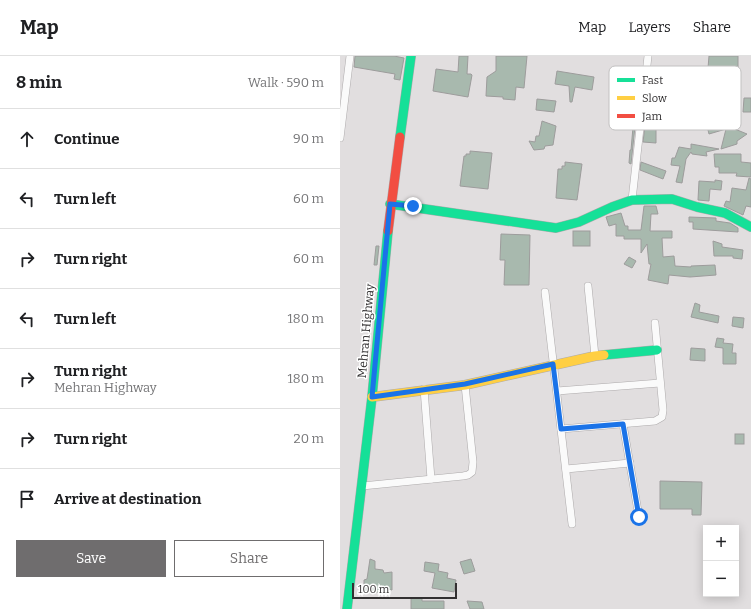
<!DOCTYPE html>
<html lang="en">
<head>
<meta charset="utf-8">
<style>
  :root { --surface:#fff; --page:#f6f6f6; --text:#202124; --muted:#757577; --line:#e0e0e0; --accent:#6f6d6e }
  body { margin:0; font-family:Bitter,serif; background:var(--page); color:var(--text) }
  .controls { position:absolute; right:12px; bottom:12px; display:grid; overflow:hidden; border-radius:0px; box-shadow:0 2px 10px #0003 }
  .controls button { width:36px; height:36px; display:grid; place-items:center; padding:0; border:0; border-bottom:1px solid var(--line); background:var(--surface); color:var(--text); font:20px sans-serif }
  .scale { position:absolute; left:12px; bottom:10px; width:105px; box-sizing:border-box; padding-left:4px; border:2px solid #323031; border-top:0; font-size:11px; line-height:14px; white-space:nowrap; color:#323031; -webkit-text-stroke:3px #fff; paint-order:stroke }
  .stop { position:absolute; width:12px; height:12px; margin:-9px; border:3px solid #1a73e8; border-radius:50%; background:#fff }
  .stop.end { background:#1a73e8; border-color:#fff; box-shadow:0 1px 4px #0008 }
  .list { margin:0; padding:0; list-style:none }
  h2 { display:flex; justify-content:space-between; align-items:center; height:52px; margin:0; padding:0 16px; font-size:17px }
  h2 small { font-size:13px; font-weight:400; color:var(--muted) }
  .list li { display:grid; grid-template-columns:26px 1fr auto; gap:12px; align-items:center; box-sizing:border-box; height:60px; padding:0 16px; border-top:1px solid var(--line) }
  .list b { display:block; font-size:15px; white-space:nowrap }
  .list p { margin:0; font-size:13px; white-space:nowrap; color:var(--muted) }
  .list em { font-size:13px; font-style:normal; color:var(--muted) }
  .actions { display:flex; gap:8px; padding:12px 16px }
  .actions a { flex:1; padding:9px 0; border:1px solid var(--accent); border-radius:0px; text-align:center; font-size:14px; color:var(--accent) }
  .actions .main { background:var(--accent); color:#fff }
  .icon { flex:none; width:22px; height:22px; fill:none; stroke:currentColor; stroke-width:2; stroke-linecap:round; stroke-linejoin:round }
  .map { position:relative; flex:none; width:411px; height:553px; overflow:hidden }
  header { display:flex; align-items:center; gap:24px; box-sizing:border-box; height:56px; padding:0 20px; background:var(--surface); border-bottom:1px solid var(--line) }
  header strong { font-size:19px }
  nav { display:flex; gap:22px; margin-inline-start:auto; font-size:14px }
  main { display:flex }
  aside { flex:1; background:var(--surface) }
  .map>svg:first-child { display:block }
  .building { fill:#a8b9ae; stroke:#9d9c9c }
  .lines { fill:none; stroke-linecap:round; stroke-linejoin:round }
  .street-casing { stroke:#adaaab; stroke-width:8 }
  .fast-casing { stroke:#adaaab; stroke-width:10 }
  .slow-casing { stroke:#adaaab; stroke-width:10 }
  .jam-casing { stroke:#adaaab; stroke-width:10 }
  .street { stroke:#fafafa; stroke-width:7 }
  .fast { stroke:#16e098; stroke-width:9 }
  .slow { stroke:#ffcf43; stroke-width:9 }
  .jam { stroke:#f24e42; stroke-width:9 }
  .route { stroke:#1a73e8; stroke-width:5 }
  .labels { text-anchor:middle; stroke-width:3; stroke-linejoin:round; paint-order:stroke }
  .street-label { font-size:12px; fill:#323031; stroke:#fff }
  .key { fill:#fff; stroke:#c2c1c1; stroke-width:1 }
  .key-label { font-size:11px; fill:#323031 }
</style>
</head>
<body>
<header>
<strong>Map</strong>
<nav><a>Map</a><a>Layers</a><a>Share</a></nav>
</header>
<main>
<aside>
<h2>8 min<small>Walk · 590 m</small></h2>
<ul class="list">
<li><svg class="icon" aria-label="ahead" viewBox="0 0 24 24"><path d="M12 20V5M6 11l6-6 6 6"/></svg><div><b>Continue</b></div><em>90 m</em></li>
<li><svg class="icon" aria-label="left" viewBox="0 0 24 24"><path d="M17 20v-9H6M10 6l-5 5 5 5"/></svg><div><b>Turn left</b></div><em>60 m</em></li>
<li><svg class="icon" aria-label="right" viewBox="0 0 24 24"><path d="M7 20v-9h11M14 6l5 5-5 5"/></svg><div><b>Turn right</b></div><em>60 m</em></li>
<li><svg class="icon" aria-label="left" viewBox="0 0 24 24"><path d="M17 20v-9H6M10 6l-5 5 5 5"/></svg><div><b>Turn left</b></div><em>180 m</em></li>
<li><svg class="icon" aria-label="right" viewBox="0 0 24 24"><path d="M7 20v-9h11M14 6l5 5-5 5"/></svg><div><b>Turn right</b><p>Mehran Highway</p></div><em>180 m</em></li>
<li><svg class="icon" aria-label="right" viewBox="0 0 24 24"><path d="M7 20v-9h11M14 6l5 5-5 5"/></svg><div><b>Turn right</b></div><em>20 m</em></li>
<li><svg class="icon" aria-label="arrive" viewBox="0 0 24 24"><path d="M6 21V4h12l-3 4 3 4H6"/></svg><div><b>Arrive at destination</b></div></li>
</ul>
<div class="actions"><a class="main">Save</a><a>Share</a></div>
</aside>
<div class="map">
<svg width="411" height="553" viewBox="0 0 411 553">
  <rect width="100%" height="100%" fill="#e1dedf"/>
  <g class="building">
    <polygon points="15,0 54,0 64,2 60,24 54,23 55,18 14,11"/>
    <polygon points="119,0 128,0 127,18 131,18 132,19 128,41 93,35 96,13 118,16"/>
    <polygon points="156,0 187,0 184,32 176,31 175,44 163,43 163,41 146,40 147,21 156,15"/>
    <polygon points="369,0 398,0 398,14 368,12"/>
    <polygon points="217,15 254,21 252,34 235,31 232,46 230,46 229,30 215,28"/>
    <polygon points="404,42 411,42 411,56 403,56"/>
    <polygon points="197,43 216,45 214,56 196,54"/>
    <polygon points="294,61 296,61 291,108 289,107 290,94 291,94 293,71 288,72 288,65 294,64"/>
    <polygon points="383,64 385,69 407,78 397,85 397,88 381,93 386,73 369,78 367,70"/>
    <polygon points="202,65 216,70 213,89 205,90 204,93 194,94 189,85 195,86 196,80 199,80"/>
    <polygon points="305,70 316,70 316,87 303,86"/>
    <polygon points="351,88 379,93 366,96 367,100 352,98 351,96 346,103 342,127 336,126 340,110 331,109 332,102 335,102 339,91 351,93"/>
    <polygon points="130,95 152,97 148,133 120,130 124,100 126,100 126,98 130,98"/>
    <polygon points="374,98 401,98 401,106 411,107 411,121 396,120 397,117 379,117 379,111 375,111"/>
    <polygon points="225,106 242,108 237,144 216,142 218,113 222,113 222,110 225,110"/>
    <polygon points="301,106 326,115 323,123 300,114"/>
    <polygon points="409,122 411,123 411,151 406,150 403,159 384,150 386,145 390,146 392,132 406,134"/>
    <polygon points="375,124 382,125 381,134 370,133 369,145 358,144 359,125 375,126"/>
    <polygon points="304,150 316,150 318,158 311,158 310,175 332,175 332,182 322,182 323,201 334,200 335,210 351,211 351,210 375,209 376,219 350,221 329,219 328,228 308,224 311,208 309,208 307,188 301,197 301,183 284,183 284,180 276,180 276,168 269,170 266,161 281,157 285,170 288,170 288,174 301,174"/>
    <polygon points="349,161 376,162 376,165 390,167 398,172 398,176 353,173 353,166 349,166"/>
    <rect x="233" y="175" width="17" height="15"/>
    <polygon points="161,178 190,179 189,229 164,229 165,204 160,204"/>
    <polygon points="373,185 382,188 382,191 403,194 402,203 393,202 393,200 374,200"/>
    <polygon points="36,190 39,190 37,209 34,209"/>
    <polygon points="289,201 296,205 292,212 284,208"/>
    <polygon points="355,247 360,249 359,256 379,260 378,267 351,261"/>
    <polygon points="393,261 404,262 403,272 392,270"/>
    <polygon points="377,282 384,283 383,287 393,288 392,297 396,297 396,308 383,308 383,292 375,291"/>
    <polygon points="351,292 365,293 365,305 350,304"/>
    <rect x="395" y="378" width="9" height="10"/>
    <polygon points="320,425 362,426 361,459 352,459 352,453 320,453"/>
    <polygon points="30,503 35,505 35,513 43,514 44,517 52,516 52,534 46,534 46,538 24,534 24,524 27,523"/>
    <polygon points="131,503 135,515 124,518 120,506"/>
    <polygon points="85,506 99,508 98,515 108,517 107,522 116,524 114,536 92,532 95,517 84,515"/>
    <polygon points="71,542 82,542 82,545 104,545 104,553 71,553"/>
    <polygon points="127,545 142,546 144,553 130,553"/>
  </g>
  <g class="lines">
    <defs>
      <g id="street">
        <polyline points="0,82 10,0"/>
        <polyline points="292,144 308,0"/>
        <polyline points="248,230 255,300"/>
        <polyline points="205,236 232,468"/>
        <polyline points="84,333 91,423"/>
        <polyline points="217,335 320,327"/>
        <polyline points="283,368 299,461"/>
        <polyline points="221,373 315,365 322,361 323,354 315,267"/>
        <polyline points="226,413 290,407"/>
        <polyline points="22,430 123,420 128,419 132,416 133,406 125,329"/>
      </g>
      <g id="fast">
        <polyline points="60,81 71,0"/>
        <polyline points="50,148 216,172 239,166 272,151 292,144 332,143 357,151 385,157 411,171"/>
        <polyline points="264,299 317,294"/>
        <polyline points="7,553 32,341 48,175"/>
      </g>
      <polyline id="slow" points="32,341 125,329 255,300 264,299"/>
      <polyline id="jam" points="48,175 60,81"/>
    </defs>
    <use href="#street" class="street-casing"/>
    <use href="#fast" class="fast-casing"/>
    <use href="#slow" class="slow-casing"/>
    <use href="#jam" class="jam-casing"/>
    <use href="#street" class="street"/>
    <use href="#fast" class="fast"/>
    <use href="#slow" class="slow"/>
    <use href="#jam" class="jam"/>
  </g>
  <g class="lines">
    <polyline class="route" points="73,150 50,148 32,341 125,328 213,308 221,373 283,368 299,461"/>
  </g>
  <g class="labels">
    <g class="street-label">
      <text transform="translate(26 275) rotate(-85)" y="4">Mehran Highway</text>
    </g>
  </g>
  <rect x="269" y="10" width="132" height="64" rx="6" class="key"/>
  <rect x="277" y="22" width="18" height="4" fill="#16e098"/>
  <rect x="277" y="40" width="18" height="4" fill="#ffcf43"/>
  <rect x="277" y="58" width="18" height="4" fill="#f24e42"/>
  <g class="key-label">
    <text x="302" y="28">Fast</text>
    <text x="302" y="46">Slow</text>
    <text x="302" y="64">Jam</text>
  </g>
</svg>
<div class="controls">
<button>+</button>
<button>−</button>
</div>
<div class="scale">100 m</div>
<div class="stop" style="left:299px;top:461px"></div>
<div class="stop end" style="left:73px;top:150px"></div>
</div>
</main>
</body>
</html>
